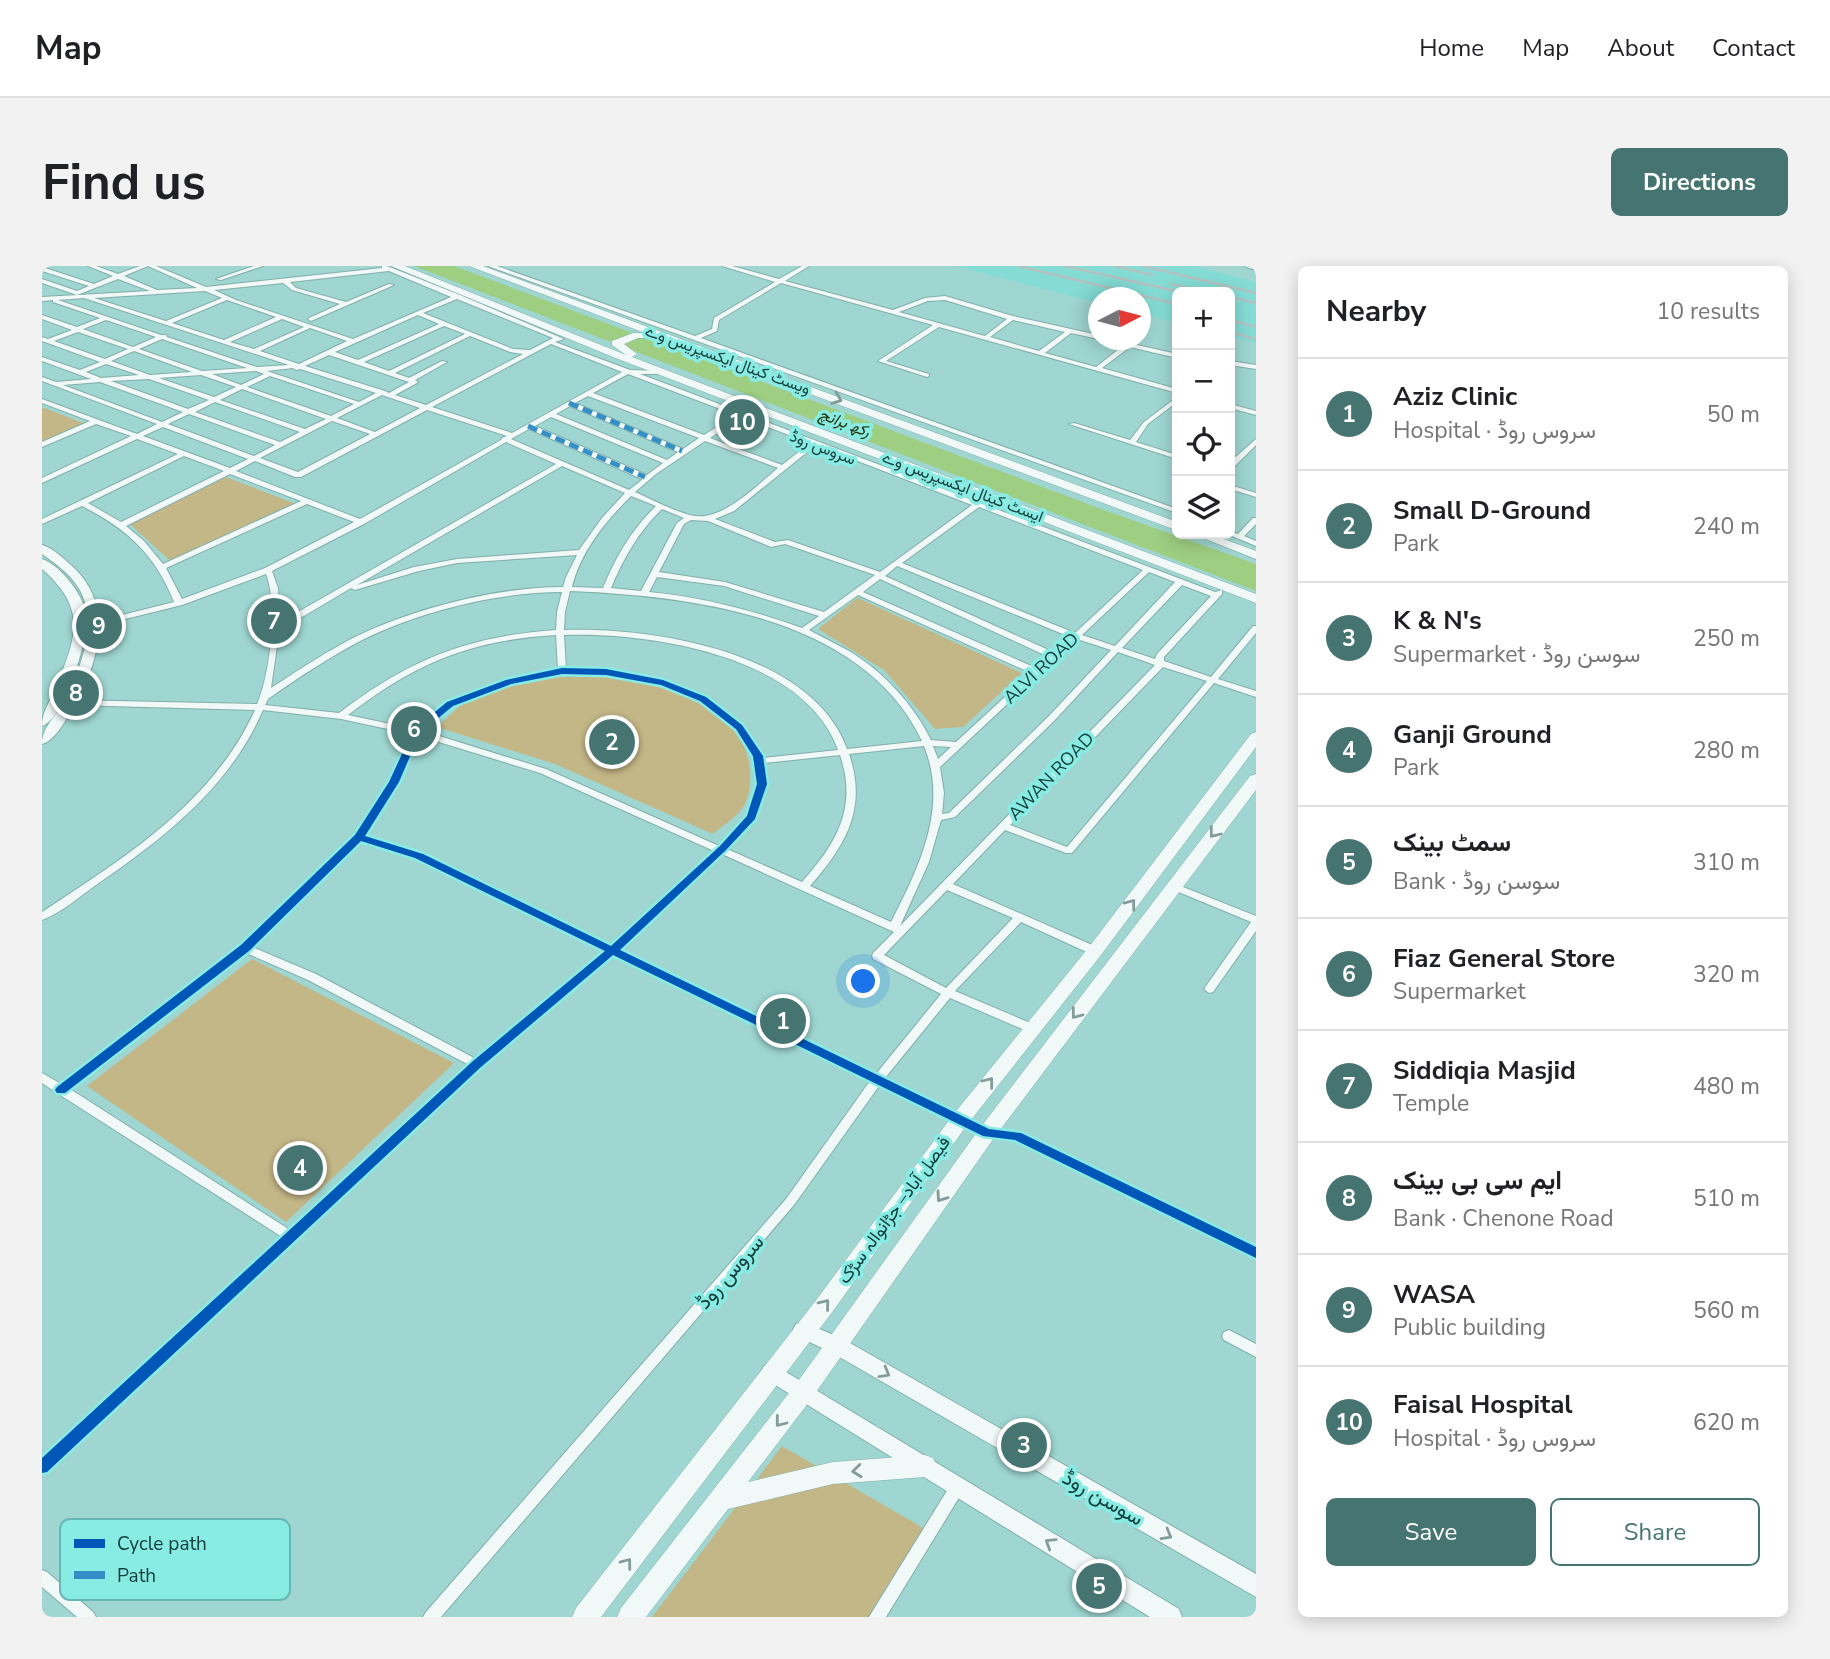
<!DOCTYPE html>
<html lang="en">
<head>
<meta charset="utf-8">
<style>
  :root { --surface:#fff; --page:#f2f2f2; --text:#202124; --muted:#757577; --line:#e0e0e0; --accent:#457471 }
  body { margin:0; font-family:"Nunito Sans",Vazirmatn,sans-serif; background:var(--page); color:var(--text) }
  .controls { position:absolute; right:21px; top:21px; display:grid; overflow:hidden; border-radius:10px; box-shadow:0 4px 18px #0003 }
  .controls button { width:63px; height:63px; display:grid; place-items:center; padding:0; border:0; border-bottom:2px solid var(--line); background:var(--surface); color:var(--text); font:35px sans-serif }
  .compass { position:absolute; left:1046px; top:21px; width:63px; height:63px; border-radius:50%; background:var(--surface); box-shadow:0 4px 18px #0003; rotate:84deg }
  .you { position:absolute; left:822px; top:716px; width:24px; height:24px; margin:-18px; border:5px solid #fff; border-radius:50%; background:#1a73e8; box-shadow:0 0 0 10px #1a73e833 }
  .badge { display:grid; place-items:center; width:46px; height:46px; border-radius:50%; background:var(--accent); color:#fff; font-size:23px; font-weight:700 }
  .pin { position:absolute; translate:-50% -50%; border:4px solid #fff; box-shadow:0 2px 7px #0006 }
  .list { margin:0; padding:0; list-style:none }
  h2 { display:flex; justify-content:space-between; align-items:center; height:91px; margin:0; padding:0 28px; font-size:30px }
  h2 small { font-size:23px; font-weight:400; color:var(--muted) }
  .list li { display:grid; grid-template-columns:46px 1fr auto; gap:21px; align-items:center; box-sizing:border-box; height:112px; padding:0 28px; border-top:2px solid var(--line) }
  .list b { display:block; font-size:26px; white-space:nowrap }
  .list p { margin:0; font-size:23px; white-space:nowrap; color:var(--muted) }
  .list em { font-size:23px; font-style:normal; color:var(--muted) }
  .actions { display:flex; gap:14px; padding:21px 28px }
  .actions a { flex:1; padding:16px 0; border:2px solid var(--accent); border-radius:10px; text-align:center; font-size:24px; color:var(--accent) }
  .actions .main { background:var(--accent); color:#fff }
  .icon { flex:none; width:38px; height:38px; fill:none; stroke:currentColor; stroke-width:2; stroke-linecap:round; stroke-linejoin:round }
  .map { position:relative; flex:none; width:1214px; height:1351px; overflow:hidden; border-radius:10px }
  header { display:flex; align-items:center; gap:42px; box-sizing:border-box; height:98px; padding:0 35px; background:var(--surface); border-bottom:2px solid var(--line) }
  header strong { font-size:33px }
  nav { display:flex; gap:38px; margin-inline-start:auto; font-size:24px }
  .intro { display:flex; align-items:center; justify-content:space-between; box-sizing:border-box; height:168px; padding:0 42px }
  h1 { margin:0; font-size:49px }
  .button { padding:18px 32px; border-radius:10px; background:var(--accent); color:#fff; font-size:24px; font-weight:700 }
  main { display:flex; gap:42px; padding:0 42px }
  aside { flex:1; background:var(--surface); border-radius:10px; box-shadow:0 4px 18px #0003 }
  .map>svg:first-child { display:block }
  .built { fill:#85dcd5 }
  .green { fill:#c4b787 }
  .water { fill:#9dce81 }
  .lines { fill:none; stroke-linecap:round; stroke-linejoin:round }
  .street-casing { stroke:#82aeaa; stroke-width:2 }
  .secondary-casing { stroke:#82aeaa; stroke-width:2 }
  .primary-casing { stroke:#82aeaa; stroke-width:1 }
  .street { fill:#f1f9f8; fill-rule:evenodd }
  .secondary { fill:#f1f9f8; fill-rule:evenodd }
  .primary { fill:#f1f9f8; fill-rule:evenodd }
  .rail { stroke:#b3c2c1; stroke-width:2.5 }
  .quiet { stroke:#348fc7; stroke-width:5; stroke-dasharray:10 5; stroke-linecap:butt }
  .cycleway-casing { stroke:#89ece4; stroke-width:5 }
  .cycleway { fill:#0057b8; fill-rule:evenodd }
  .oneway { stroke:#839c9a }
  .labels { text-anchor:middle; stroke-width:7; stroke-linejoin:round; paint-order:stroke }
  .far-street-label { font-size:16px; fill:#15403d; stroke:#89ece4 }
  .far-water-label { font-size:16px; font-style:italic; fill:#233508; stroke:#89ece4 }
  .street-label { font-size:18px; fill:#15403d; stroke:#89ece4 }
  .near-street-label { font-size:21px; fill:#15403d; stroke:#89ece4 }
  .key { fill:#89ece4; stroke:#66b8b2; stroke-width:2 }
  .key-label { font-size:19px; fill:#15403d }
</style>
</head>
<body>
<header>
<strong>Map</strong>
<nav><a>Home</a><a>Map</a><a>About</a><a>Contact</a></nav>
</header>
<div class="intro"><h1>Find us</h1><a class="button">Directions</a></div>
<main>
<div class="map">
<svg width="1214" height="1351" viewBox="0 0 1214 1351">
  <rect width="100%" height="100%" fill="#9fd6d1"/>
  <polygon class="built" points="913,0 1152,0 1214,16 1214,77 1188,71 1188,26 1135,26 1135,57 1099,48 1098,32 1056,32 1056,37"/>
  <g class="green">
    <polygon points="0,141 44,158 0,177"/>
    <polygon points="184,211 254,238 127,294 88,258"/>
    <polygon points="815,332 816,332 980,407 921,461 893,463 842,404 776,363"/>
    <path d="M565,408C615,419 701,438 708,502C709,514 708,532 700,543C693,552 680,560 671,568L513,498L395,461L420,438L471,417L516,409Z"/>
    <polygon points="210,693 412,797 244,956 45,820"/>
    <polygon points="740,1180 883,1263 828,1351 610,1351"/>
  </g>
  <polygon class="water" points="372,0 412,0 1059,243 1214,298 1214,325"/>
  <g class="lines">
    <defs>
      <g id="street">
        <path d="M46,0H54L76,8L98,0H106L82,10L115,24L155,22L106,0H114L164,21L340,2V0H345L418,29L522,73L513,76L588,104L620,105V107L618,108H598L1173,326L1180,324V328L1122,391V395L1169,411L1211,360H1214V367L1176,413L1214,425V431L1172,417L1030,587H1024L963,564L911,618L1057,682L1058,685L1057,688H1049L979,656L913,725L993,759L995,762L993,765H985L908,732L843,812L947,863L979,867L1214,981V992L973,874L941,870L837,820L752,939L399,1351H381L384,1346L744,933L828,815L571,689L439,801L5,1206L0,1207V1192L240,971L15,827L0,817V807L19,818L199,679L313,569L347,516L369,468L299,453L221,444C188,521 121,573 54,619C37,631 19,647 0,654V646C82,592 171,537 213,444L29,439L26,438V434L215,438C228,409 236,338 224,308L140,339L43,363L39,361L40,359L132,336C113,288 85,263 40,240L0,258V253L136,188L95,173L0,217V212L89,170L54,158L0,181V176L48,155L0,137V133L95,168L115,158L0,115V111L14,116L49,113L0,95V91L38,104L58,96L0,75V71L6,73L30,64L0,53V49L35,61L58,52L11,36V34L0,35V31L108,25L76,13L35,29L0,17V13L35,25L47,20L0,5V1L52,18L71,10ZM347,5L409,31L311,73L194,34L172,24L241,17L250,24L298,38L267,52L266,53L269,55L352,19L347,18L304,36L254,22L248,16ZM163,25L180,32L124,55L52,32ZM42,32L247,99L215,101L125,71L124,69H119L16,34ZM415,33L511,72L488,84L471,83L381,47ZM185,34L234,51L182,74L130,57ZM376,49L397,58L316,94L293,86ZM240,53L262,61L212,83L188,76ZM64,54L114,71L91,81L41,63ZM402,60L423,68L347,105L322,96ZM268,62L305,75L257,98L218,85ZM36,66L86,83L63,93L12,75ZM428,70L468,86L481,88L384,139L353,129L375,117L376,116L373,114L405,96L400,95L367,112L353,107ZM120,73L205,102L160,105L97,83ZM509,78L580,106L470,167L390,141ZM92,85L150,106L108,109L69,95ZM287,89L367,116L347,127L343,125L263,100ZM64,98L97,109L59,112L44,106ZM251,102L254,104L258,103L334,127L317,136L225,105ZM214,105L222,108L199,119L170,108ZM586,108L694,149L662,169L551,127ZM159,109L194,121L172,131L117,112ZM228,110L312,138L289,150L205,121ZM107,113L167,134L146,143L69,115ZM58,116L141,146L120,156L21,119ZM200,123L284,153L263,163L178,134ZM340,129L378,142L333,166L295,152ZM546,130L657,172L641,183L533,137ZM173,136L258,166L238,176L153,146ZM528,140L636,186L625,194L514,148ZM385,144L465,170L460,172L459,174L318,253L194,205L213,195L253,211H259ZM147,148L233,179L212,190L126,158ZM509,151L621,197L605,209L493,160ZM700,151L768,177L740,199L668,172ZM290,155L328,168L256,206L218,192ZM121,161L206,193L188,202L101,170ZM487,163L600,213H601L587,224L469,173ZM663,175L736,202C714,220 678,258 648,249C629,244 611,234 593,226L614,208ZM464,176L514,198L256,346L238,353L236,322L230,305L322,258ZM774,179L930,239L838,306L746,274L733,276L673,253L692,245ZM142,190L182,205L79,256L46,237ZM520,200L583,227L560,252L537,284L415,293L372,301L315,319ZM188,208L259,235L121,298L102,275L84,260ZM589,230L614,240C590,263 573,292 561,322L530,321C539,285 563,256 589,230ZM265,238L312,256L223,302L140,333L124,302ZM937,241L1101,304L1033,367L860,297ZM620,243L642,252L635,257L599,325L569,322C581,293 597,265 620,243ZM649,254L666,255L729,281L743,278L833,309L782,346L683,316L617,306L642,258ZM535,289L524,311L521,321C457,321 376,341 317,369C287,384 258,403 229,422L238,360L262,350L309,322L313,324L377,305L415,297ZM855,300L1028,371L1011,386L843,310ZM1107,306L1133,316L1073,380L1040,369ZM615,311L682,320L777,350L760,362C710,344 660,331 607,326ZM838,313L1007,391L994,402L821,326ZM1140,319L1169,330L1115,388L1113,393L1080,382ZM528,325C649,330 821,350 880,475L805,483C770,386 612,361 522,364L523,346ZM520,326L515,346L514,364C426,370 366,394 297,447L223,439L226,433C257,411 289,390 322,373C380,345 456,326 520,326ZM816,329L989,407L914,476L889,474C872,439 841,405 807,385C794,378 780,371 767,364ZM514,369L516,403L464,414L405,436L372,463L306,449C373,397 429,374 514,369ZM522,369C609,366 763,390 796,484L721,492C687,418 597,404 524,403ZM1035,373L1069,384L1006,451L907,547L900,548L902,527L898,501ZM1076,386L1113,399L858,660L887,596L899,554L913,551L1012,455ZM1121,401L1165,415L1025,581L968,559ZM520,408C553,408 589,409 621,420C676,439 737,482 706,548C701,560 686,571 677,580L504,503L381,465L411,440L469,418ZM377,470L498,507L672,585L569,680L381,588L323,570L357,516ZM882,480C907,541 877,601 849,656L768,620C803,580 826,543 807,488ZM891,480L909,481L896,493ZM798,489C816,542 794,578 760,616L685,583L715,551L725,518L722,497ZM319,575L373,592L563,685L434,793L274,708L210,681ZM680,588L852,666L831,687L830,690L831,693L899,728L834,808L578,684ZM905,624L971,652L904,722L842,689ZM204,687L266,714L427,799L248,964L28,823Z"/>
        <polygon points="212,0 221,0 179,14 174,13"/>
        <path d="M446,0H455L653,70L670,63L672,52L733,16L680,0H690L737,13L760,0H767L743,15L851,44L883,32L903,30L971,50L1056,69V73L1029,67L1003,87L1054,101L1082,79L1065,75L1064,74H1073L1135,88V92L1088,81L1060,102L1135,123V127L897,61L844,95L887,108V110L885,111L836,95L891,59L739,17L677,54L675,65L659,72L1135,243V247ZM903,34L965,53L943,70L857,46L886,35ZM971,54L1023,66L997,85L948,71Z"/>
        <polygon points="1203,0 1214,0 1214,4 1204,1"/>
        <polygon points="1188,95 1214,99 1214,103 1188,99"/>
        <polygon points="1135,131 1135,136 1106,158 1094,176 1135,189 1135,193 1027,158 1032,157 1088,174 1102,156"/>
        <polygon points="1188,138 1214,145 1214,149 1188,142"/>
        <polygon points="1214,173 1214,179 1191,202 1188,202 1188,196"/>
        <polygon points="1188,219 1214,227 1214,231 1188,223"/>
        <polygon points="1211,252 1214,252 1214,258 1202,270 1214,275 1214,280 1185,268 1188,268 1188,265 1196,268"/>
        <polygon points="1131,617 1214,650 1214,665 1171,726 1167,727 1162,723 1209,656 1127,622 1126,620 1127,618"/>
        <polygon points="1187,1064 1214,1078 1214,1091 1182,1074 1180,1070 1182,1066"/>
        <polygon points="916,1214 921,1215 923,1220 921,1225 844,1351 827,1351 911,1215"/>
        <polygon points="0,1304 5,1306 51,1346 54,1351 35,1351 0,1321"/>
      </g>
      <g id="secondary">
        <path d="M0,279C11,282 21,292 30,300C75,341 56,401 28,447C22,457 12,475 0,478C0,462 11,454 19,440C37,408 59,356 36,321C27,307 13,297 0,288Z"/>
        <path d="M0,293C19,300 40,327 44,347C48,370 23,453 0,460C0,446 7,438 12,425C34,373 47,344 0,303Z"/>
        <polygon points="761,1056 801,1073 1214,1308 1214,1331 787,1085 754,1070 751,1064 754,1058"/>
        <polygon points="729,1097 1137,1343 1140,1351 1108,1351 722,1112 719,1106 722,1100"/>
      </g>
      <g id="primary">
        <polygon points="349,0 363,0 584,89 570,79 570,75 591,67 603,67 427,0 441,0 1135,256 1135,264 1131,263 618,72 596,72 582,78 595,88 590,91 1214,328 1214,337 576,93"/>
        <polygon points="1151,268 1168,268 1214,285 1214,293"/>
        <polygon points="1214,466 1214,481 1059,689 925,859 791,1045 559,1351 530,1351 534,1342 775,1033 911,849 1047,681 1209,468"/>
        <polygon points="1214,508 1214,524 952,872 770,1132 706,1216 791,1196 883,1189 891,1192 895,1200 891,1208 883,1211 791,1218 686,1243 604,1351 575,1351 579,1342 754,1118 938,862 1208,510"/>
      </g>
    </defs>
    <use href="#street" class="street-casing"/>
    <use href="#secondary" class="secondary-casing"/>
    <use href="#primary" class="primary-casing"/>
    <use href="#street" class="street"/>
    <use href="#secondary" class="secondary"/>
    <use href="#primary" class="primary"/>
    <g class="rail">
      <polyline points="976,0 1135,38"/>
      <polyline points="1023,0 1138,26"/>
      <polyline points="1073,0 1110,9"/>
      <polyline points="1101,0 1214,27"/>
      <polyline points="1129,18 1166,26"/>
      <polyline points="1188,31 1214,37"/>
      <polyline points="1188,54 1214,61"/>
      <polyline points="1188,66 1214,73"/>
    </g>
    <g class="quiet">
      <polyline points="527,137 640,185"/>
      <polyline points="486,160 603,211"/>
    </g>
    <defs>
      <path id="cycleway" d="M520,402L564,403L621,414L664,431L700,459L721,490L725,518L713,553L684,584L578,684L947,863L979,867L1214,981V992L973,874L941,870L571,689L439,801L5,1206L0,1207V1192L431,795L563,685L373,592L319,575L207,685L23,827H15L13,824L15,821L199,679L313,569L347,516L371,464L405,436L464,414ZM520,408L564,409L619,419L658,435L694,463L711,490L715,518L705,550L678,580L569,680L381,588L323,570L357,516L378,467L411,440L469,418Z"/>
    </defs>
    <use href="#cycleway" class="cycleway-casing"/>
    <use href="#cycleway" class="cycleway"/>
  </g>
  <defs><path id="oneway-chevron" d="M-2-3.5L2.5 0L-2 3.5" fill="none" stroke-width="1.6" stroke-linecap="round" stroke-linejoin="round" transform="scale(1.75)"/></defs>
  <g class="oneway">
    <use href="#oneway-chevron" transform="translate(795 133) rotate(21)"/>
    <use href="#oneway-chevron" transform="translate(1172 567) rotate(128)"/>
    <use href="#oneway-chevron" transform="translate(1089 638) rotate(-53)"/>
    <use href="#oneway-chevron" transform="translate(1034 748) rotate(127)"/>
    <use href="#oneway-chevron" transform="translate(947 816) rotate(-52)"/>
    <use href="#oneway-chevron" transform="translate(899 931) rotate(125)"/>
    <use href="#oneway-chevron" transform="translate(783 1038) rotate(-51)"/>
    <use href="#oneway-chevron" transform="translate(843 1107) rotate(30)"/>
    <use href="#oneway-chevron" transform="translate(738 1156) rotate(128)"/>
    <use href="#oneway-chevron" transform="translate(815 1205) rotate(174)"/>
    <use href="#oneway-chevron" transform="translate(1125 1269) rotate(30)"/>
    <use href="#oneway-chevron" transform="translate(1008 1277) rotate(-148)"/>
    <use href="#oneway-chevron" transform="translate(585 1297) rotate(-53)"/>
  </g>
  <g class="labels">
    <g class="far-street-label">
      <text transform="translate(686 93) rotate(20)" y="6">ویسٹ کینال ایکسپریس وے</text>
      <text transform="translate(781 181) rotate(21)" y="6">سروس روڈ</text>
      <text transform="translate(921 220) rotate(21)" y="6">ایسٹ کینال ایکسپریس وے</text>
    </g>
    <g class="far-water-label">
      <text transform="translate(803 156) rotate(21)" y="6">رکھ برانچ</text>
    </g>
    <g class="street-label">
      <text transform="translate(999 402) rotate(-43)" y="6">ALVI ROAD</text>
      <text transform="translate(1009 510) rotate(-46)" y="6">AWAN ROAD</text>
      <text transform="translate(852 944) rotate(-54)" y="6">فیصل آباد– جڑانوالہ سڑک</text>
    </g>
    <g class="near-street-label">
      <text transform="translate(688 1006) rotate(-49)" y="7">سروس روڈ</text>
      <text transform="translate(1061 1232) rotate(30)" y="7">سوسن روڈ</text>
    </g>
  </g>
  <rect x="18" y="1253" width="230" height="81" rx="10" class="key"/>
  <rect x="32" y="1273" width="31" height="9" fill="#0057b8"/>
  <rect x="32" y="1305" width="31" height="8" fill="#348fc7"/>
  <g class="key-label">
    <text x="75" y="1284">Cycle path</text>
    <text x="75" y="1316">Path</text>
  </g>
</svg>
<div class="controls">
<button>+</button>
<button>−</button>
<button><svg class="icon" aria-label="locate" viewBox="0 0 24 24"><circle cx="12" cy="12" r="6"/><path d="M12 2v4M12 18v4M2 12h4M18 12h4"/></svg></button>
<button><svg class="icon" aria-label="layers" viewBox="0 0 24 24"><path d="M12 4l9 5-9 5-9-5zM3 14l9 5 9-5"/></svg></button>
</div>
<svg class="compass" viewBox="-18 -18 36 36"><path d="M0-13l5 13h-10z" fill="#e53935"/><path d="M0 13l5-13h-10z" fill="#757577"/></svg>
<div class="you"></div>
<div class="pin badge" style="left:741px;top:755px">1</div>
<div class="pin badge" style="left:570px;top:476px">2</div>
<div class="pin badge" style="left:982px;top:1179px">3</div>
<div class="pin badge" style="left:258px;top:902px">4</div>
<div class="pin badge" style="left:1057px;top:1320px">5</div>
<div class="pin badge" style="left:372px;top:463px">6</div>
<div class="pin badge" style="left:232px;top:355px">7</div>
<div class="pin badge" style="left:34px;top:427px">8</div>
<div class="pin badge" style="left:57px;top:360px">9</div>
<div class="pin badge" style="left:700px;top:156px">10</div>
</div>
<aside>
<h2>Nearby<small>10 results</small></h2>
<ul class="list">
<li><span class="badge">1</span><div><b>Aziz Clinic</b><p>Hospital · سروس روڈ</p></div><em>50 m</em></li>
<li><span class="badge">2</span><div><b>Small D-Ground</b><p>Park</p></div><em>240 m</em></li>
<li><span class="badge">3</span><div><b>K &amp; N's</b><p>Supermarket · سوسن روڈ</p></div><em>250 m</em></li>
<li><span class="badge">4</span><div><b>Ganji Ground</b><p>Park</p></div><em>280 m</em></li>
<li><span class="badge">5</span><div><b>سمٹ بینک</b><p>Bank · سوسن روڈ</p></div><em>310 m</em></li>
<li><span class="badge">6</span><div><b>Fiaz General Store</b><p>Supermarket</p></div><em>320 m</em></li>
<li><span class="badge">7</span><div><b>Siddiqia Masjid</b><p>Temple</p></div><em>480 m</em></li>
<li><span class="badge">8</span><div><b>ایم سی بی بینک</b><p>Bank · Chenone Road</p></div><em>510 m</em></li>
<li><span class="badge">9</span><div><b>WASA</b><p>Public building</p></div><em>560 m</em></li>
<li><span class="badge">10</span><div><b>Faisal Hospital</b><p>Hospital · سروس روڈ</p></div><em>620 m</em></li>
</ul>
<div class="actions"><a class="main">Save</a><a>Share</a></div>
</aside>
</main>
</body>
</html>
